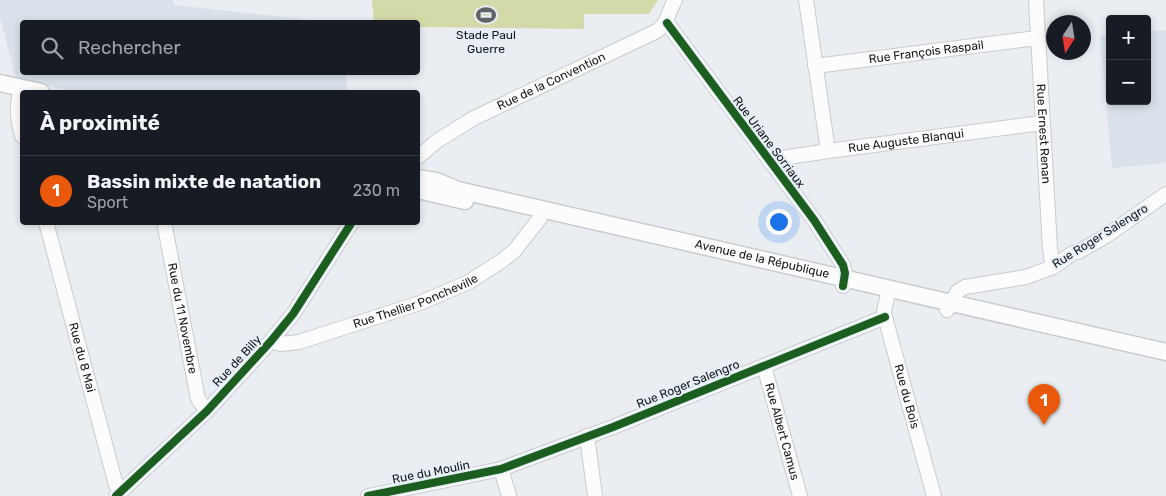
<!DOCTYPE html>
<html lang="fr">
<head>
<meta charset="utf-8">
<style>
  :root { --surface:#171b24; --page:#242831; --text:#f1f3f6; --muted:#9ea1a6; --line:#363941; --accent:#ea580c }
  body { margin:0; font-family:Rubik,sans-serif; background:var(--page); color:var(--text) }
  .controls { position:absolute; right:15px; top:15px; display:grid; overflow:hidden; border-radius:5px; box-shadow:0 2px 8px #0003 }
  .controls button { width:45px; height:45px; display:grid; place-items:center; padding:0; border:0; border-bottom:1px solid var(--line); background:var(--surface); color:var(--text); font:25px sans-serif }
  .compass { position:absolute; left:1046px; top:15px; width:45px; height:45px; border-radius:50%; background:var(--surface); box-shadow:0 2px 8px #0003; rotate:192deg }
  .you { position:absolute; left:778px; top:221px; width:18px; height:18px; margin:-12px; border:4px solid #fff; border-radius:50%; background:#1a73e8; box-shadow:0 0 0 8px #1a73e833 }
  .badge { display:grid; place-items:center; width:32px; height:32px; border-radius:50%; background:var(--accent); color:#fff; font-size:16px; font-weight:700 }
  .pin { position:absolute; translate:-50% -41px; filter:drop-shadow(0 1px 2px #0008) }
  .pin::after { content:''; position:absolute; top:26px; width:18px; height:15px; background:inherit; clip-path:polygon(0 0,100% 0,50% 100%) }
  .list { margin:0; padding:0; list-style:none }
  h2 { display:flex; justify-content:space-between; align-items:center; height:65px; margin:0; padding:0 20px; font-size:21px }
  h2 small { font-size:16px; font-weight:400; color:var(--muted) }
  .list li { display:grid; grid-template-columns:32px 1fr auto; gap:15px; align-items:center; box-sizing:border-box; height:70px; padding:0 20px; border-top:1px solid var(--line) }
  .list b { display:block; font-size:19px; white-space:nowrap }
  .list p { margin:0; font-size:16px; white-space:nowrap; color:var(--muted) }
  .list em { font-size:16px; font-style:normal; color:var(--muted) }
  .icon { flex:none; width:28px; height:28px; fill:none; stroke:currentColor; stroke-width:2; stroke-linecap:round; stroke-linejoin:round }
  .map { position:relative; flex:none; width:1166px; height:496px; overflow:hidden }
  .search { position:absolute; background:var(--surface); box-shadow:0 2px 8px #0003; left:20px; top:20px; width:400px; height:55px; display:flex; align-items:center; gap:12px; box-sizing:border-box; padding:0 18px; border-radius:5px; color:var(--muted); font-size:19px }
  .panel { position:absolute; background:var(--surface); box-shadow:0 2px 8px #0003; left:20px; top:90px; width:400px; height:135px; border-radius:5px }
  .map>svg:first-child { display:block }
  .built { fill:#d9e2ea }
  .green { fill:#d3d9a8 }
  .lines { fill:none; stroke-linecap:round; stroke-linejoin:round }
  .minor-casing { stroke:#c9cccf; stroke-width:16 }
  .major-casing { stroke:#c9cccf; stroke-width:19 }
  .minor { stroke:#fcfcfd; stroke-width:14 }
  .major { stroke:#fcfcfd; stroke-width:16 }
  .cycleway-casing { stroke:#e6eef5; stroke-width:11 }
  .cycleway { stroke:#1b5e20; stroke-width:8 }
  .labels { text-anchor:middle; stroke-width:4; stroke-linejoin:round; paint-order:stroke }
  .poi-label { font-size:12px; fill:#15181a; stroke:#e6eef5 }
  .street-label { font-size:12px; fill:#15181a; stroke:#e6eef5 }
</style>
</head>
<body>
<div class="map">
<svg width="1166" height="496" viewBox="0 0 1166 496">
  <rect width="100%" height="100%" fill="#eaeef2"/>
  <g class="built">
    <polygon points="0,0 173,0 174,5 331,22 22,22 22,72 346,73 347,92 76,92 16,79 0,17"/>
    <polygon points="1166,30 1166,163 1112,168 1100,36 1110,35 1110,101 1147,101 1147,32"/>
  </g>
  <polygon class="green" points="372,0 658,0 649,14 584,14 584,29 418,27 418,22 374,22"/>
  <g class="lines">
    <defs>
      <g id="minor">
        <polyline points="806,0 828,151"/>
        <path id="s1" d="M1036,0L1050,249L1053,267"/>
        <polyline points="667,23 814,220 843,265 845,273 843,286"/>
        <path id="s2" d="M815,66L1037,38"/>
        <path d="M21,88C16,109 17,115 22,136"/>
        <path id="s3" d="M418,157L437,141L474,118L657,31C670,20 667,14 675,0"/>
        <path id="s4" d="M770,162L776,159L828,151L1042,123"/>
        <path id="s5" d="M46,222L116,485L121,491"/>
        <path id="s6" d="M164,222L198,399L207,411"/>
        <path id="s7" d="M889,289L884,311L885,317L934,496"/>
        <polyline points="947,310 958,291 965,287 1026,277 1053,267 1073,253 1078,252 1106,236 1166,194"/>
        <path id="s8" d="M271,341L281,344L299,342L420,303L469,282L503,260L515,250L540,218"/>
        <path id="s9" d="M764,366L800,496"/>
        <polyline points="587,436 595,496"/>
        <polyline points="501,469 509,496"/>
        <polyline points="116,496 207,411 271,341 293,314 352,222"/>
        <polyline points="368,496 501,469 613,427 885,317"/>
      </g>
      <g id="major">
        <polyline points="0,83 41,92"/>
        <path id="s10" d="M418,178L436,181L458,190C694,243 930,297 1166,352"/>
        <polyline points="418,190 465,201"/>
      </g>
    </defs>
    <use href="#minor" class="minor-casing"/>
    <use href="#major" class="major-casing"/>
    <use href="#minor" class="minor"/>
    <use href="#major" class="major"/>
    <defs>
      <g id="cycleway">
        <polyline points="667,23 814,220 843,265 845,273 843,286"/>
        <polyline points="116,496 207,411 271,341 293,314 352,222"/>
        <polyline points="368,496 501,469 613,427 885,317"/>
      </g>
    </defs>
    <use href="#cycleway" class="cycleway-casing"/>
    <use href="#cycleway" class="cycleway"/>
  </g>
  <defs>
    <symbol id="stadium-bare" viewBox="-9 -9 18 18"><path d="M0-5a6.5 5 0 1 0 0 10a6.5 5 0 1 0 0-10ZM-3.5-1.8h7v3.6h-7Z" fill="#606366" stroke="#e6eef5" stroke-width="2.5" paint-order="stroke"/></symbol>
  </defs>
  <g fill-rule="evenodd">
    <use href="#stadium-bare" x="472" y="1" width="28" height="28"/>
  </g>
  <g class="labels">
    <g class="poi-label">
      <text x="486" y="39">Stade Paul<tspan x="486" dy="14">Guerre</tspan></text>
    </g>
    <g class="street-label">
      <text dy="4" stroke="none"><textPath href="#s2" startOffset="112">Rue François Raspail</textPath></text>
      <text dy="4" stroke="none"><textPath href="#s3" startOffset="154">Rue de la Convention</textPath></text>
      <text dy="4" stroke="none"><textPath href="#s1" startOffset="134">Rue Ernest Renan</textPath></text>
      <text dy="4" stroke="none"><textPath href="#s4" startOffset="138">Rue Auguste Blanqui</textPath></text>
      <text transform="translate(769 142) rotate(53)" y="4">Rue Uriane Sorriaux</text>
      <text transform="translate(1100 236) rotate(-32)" y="4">Rue Roger Salengro</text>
      <text dy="4" stroke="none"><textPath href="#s10" startOffset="354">Avenue de la République</textPath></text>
      <text dy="4" stroke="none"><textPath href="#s8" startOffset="152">Rue Thellier Poncheville</textPath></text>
      <text dy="4" stroke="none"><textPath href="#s6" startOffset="98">Rue du 11 Novembre</textPath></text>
      <text dy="4" stroke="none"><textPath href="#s5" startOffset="140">Rue du 8 Mai</textPath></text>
      <text transform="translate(237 361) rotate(-47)" y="4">Rue de Billy</text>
      <text transform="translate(688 384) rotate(-22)" y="4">Rue Roger Salengro</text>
      <text dy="4" stroke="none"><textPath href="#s7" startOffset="111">Rue du Bois</textPath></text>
      <text dy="4" stroke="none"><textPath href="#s9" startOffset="68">Rue Albert Camus</textPath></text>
      <text transform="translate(431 472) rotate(-11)" y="4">Rue du Moulin</text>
    </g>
  </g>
</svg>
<div class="controls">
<button>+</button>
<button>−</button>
</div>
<svg class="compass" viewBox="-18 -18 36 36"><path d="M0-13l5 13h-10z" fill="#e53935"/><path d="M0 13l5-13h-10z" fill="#9ea1a6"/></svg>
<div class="you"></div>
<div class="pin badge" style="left:1044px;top:425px">1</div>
<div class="search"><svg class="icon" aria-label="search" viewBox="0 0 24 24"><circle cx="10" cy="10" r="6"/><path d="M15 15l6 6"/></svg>Rechercher</div>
<section class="panel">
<h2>À proximité<small></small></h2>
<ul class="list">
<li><span class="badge">1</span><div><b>Bassin mixte de natation</b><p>Sport</p></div><em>230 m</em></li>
</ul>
</section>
</div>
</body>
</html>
